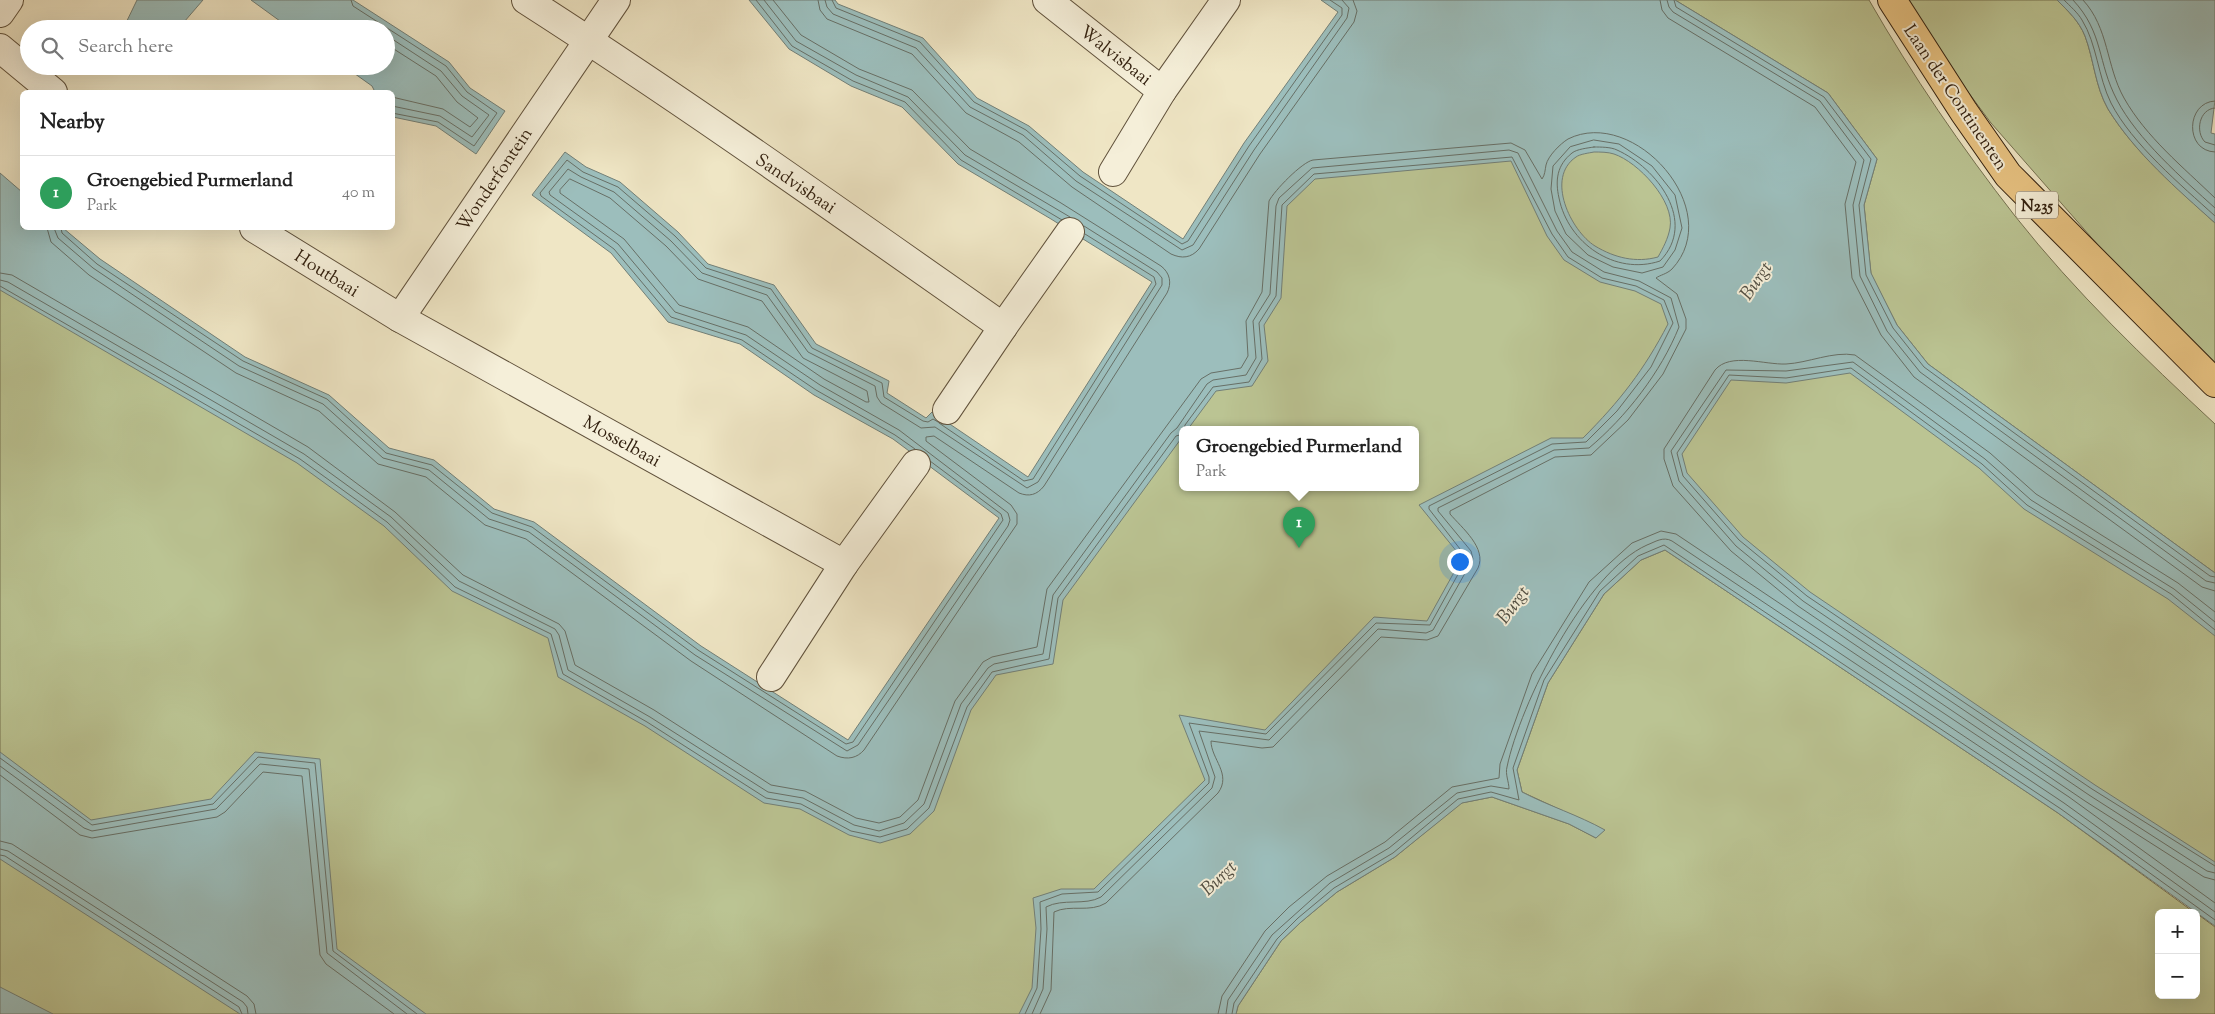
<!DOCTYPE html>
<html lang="en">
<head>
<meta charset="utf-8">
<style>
  :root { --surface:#fff; --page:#f2f2f2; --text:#222; --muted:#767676; --line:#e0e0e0; --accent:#b45309 }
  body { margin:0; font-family:"Sorts Mill Goudy",serif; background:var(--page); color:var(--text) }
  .controls { position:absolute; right:15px; bottom:15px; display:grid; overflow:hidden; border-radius:8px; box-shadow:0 5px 20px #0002 }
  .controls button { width:45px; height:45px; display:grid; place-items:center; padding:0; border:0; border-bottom:1px solid var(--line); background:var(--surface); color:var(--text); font:25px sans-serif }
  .you { position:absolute; left:1459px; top:561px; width:18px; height:18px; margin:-12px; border:4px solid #fff; border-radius:50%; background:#1a73e8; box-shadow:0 0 0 8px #1a73e833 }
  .badge { display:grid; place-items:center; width:32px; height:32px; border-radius:50%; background:var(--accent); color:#fff; font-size:16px; font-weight:700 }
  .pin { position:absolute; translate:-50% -41px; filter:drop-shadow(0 1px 2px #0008) }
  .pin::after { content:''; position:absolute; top:26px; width:18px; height:15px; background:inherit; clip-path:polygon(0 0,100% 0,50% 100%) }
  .popup { position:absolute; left:1179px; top:426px; width:240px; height:65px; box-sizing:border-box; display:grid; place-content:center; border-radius:8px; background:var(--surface); filter:drop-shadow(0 1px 4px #0005); font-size:16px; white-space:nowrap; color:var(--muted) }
  .popup b { font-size:19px; color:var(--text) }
  .popup::after { content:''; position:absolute; left:50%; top:100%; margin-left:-10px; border:10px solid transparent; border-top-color:var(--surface) }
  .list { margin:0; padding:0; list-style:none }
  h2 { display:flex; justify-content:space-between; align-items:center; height:65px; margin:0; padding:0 20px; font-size:21px }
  h2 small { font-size:16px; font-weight:400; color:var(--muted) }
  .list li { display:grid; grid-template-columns:32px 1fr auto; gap:15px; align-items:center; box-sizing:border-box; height:75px; padding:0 20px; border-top:1px solid var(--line) }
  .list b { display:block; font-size:19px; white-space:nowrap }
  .list p { margin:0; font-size:16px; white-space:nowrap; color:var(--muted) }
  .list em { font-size:16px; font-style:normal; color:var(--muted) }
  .icon { flex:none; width:28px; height:28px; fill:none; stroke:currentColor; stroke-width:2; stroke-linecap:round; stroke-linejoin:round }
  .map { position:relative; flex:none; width:2215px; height:1014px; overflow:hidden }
  .search { position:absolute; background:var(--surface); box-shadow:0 5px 20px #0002; left:20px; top:20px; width:375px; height:55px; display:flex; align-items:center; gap:12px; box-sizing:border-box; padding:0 18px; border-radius:28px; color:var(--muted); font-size:19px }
  .panel { position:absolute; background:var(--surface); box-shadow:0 5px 20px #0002; left:20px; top:90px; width:375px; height:140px; border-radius:8px }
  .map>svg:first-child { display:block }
  .green { fill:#bbc493; stroke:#767251; fill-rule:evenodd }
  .water { fill:#9cbebc; stroke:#727f77; fill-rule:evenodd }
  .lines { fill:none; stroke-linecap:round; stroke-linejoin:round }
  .shore { stroke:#676f66; stroke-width:1 }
  .minor-casing { stroke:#61523c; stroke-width:30 }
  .primary-casing { stroke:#32200f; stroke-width:30 }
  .minor { stroke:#f5efd9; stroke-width:28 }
  .primary { stroke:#e8c382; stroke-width:28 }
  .labels { text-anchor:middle; stroke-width:4; stroke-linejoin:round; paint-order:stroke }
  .shield { fill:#f5efd9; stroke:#6c5e4c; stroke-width:1 }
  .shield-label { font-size:16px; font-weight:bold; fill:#32200f }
  .street-label { font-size:18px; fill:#32200f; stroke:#f5efd9 }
  .water-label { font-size:19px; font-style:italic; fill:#524f43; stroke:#f5efd9 }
</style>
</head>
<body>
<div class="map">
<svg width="2215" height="1014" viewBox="0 0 2215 1014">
  <rect width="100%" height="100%" fill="#efe6c5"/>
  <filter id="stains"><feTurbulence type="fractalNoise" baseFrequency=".004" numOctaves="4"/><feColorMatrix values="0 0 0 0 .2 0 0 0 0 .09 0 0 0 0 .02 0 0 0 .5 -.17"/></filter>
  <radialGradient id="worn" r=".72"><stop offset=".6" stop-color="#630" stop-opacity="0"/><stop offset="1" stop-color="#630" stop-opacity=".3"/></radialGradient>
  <g class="green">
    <path d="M1675,0H1869C1912,75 1962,148 2015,216C2075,292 2145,359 2215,424V573L1928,364L1897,325L1871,274L1864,205L1877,159L1828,93Z"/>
    <path d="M1900,0H2057C2068,11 2079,21 2085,36C2094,60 2095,86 2108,109C2135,153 2177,188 2215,223V366L2126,277L1991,123Z"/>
    <path d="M1420,6L1687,117L1893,371L2215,605V896L1618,491L1138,1014H0V233L853,799ZM1183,429H1415V487H1183Z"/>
    <polygon points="1665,550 2058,813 2195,913 2159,913 2159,995 2196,995 2196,913 2215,927 2215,1014 1236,1014 1238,1006 1281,941 1301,922 1337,892 1395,857 1461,803 1492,797 1569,824 1596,838 1604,830 1522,792 1517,770 1548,683 1604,594 1641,560"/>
  </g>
  <g class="water">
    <polygon points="137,0 203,0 178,29 123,29"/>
    <polygon points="251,0 353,0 449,62 470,88 505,111 476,154 436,126 393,117 392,92 375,92 372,86 344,66 386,66 386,29 291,29"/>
    <path d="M749,0H835L838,4L923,38L977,98L1029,126L1083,172L1183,239L1244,143L1338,12L1321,0H1675L1828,93L1877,159L1864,205L1871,273L1897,325L1928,364L2215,573V636L2168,599L2024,509L1979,468L1850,373L1786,383L1731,380L1682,454L1687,473L1743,537L1810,592L2095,785L2215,862V926L2058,813L1665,550L1641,560L1604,594L1548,683L1517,770L1522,792C1549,806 1578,815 1605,830L1596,838L1569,824L1492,797L1462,803L1395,857L1337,892L1301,922L1281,941L1238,1006L1236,1014H1019L1032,988L1036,928L1033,898L1061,889H1094L1205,780L1179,715L1265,730L1374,617L1427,621L1462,558L1419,505L1551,438H1583C1620,401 1644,370 1668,324L1661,304L1635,291L1600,282L1564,260L1547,236L1511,161L1315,179L1287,206L1281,298L1264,325L1268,361L1252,386L1216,391L1188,429H1183V436L1063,600L1053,664L996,675L971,710L934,811L910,834L880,843L849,835L800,809L764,803L645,726L558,677L548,638L452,591L384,526L297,463L0,290V173L22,192V228H63L100,259L245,357L329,395L389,448L434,460L494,509L534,522L701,646L848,740L999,518L893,439L814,395L740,344L668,322L611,253L532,195L565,152L586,167L620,182L678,232L708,264L774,285L816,344L889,381L887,393L926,418L932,412L1028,477L1152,282L1051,219L958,164L902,107L851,86L789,49ZM1594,152C1600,152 1608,152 1614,154C1638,162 1675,201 1670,228C1668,239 1663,248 1658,257C1636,263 1615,258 1595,246C1571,231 1545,178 1576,157C1580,154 1589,153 1594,152Z"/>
    <path d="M2057,0H2215V100L2211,133L2215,134V223C2177,189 2135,153 2108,109C2095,86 2094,60 2085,36C2079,21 2068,11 2057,0Z"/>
    <polygon points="0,752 91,820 211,799 255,752 320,759 337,949 426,1014 240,1014 0,859"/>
    <polygon points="0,987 53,1014 0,1014"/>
  </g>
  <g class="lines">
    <g class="shore">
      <polyline points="351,0 353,6 446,66 467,92 497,113 474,146 438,122 392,113"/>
      <polyline points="756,0 792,46 853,81 905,102 961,160 1062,220"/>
      <polyline points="764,0 796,41 856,75 908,97 965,155 1070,217"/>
      <path d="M818,0L820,10L827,19L912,54L966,113L1019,142L1072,187L1171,254C1182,259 1191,258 1199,249L1260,154L1354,22L1357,11L1353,0"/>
      <polyline points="825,0 827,7 833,14 916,48 970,107 1023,135 1076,181 1182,250 1193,245 1254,150 1347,18 1349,8 1342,0"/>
      <polyline points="832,0 836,8 920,42 974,102 1026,130 1080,176 1182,244 1188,241 1249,146 1342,15 1342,8 1330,0"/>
      <polyline points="1660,0 1662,10 1668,18 1815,107 1856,162 1845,204 1852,278 1881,335 1914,377 2202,587 2215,591"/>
      <polyline points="1667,0 1669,7 1673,12 1820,101 1864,160 1853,205 1860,276 1887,331 1920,372 2206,581 2215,583"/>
      <polyline points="1674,0 1676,7 1824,97 1871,159 1859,205 1866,275 1893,328 1924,367 2210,576 2215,577"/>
      <path d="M2064,0C2070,6 2078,13 2082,20C2097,44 2098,77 2111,103C2132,144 2181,185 2215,216"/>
      <path d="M2073,0C2104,33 2097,62 2117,100C2137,139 2183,179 2215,208"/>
      <path d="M2083,0C2109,28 2106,66 2124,98C2146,137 2183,167 2215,198"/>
      <polyline points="386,35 441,71 462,96 489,115 472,137 440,116 392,106"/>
      <polyline points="386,44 436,76 457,102 478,118 470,127 443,109 392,97"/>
      <path d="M2215,101C2186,102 2184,151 2215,152"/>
      <path d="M2215,108C2199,109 2195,132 2205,142L2215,145"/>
      <polygon points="1594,140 1619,144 1652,166 1675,195 1682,228 1675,250 1663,267 1642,273 1613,267 1588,255 1566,234 1555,211 1551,189 1553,166 1570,147"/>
      <path d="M1594,147C1601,147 1611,147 1617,150C1657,168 1698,222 1660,261C1615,276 1568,243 1559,198C1555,180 1557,165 1572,153C1577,149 1588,148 1594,147Z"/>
      <polygon points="570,179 610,198 666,246 698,279 762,301 803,358 867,391 869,402 866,402 824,379 748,327 679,305 624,239 560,193 560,190"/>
      <path d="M47,228L51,242L89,275L236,373L319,411L378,464L426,477L485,525L526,539L691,661L837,756C848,760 857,758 864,750L1017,524V514L1011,505L926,441V437L934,436L1019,493C1029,497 1037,495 1044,486L1167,293C1172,283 1170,273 1161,266L1061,203L970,149L912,90L859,69L801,35L773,0"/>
      <polyline points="54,228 58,238 93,268 239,366 323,404 383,458 429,470 489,519 529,532 695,655 847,751 858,745 1008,526 1010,520 1008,513 899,430 820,385 746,335 675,312 618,244 550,195 549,192 568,169 581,177 614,192 671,241 702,273 767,295 808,352 875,386 877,397 881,403 921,428 935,427 1027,488 1038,482 1162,285 1162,278 1157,272 1084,226"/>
      <polyline points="61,228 62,233 97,264 243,361 327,399 386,453 432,465 492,513 532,527 698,650 846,744 853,742 1003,520 1001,514 930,461"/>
      <path d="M0,273L12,275L308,447L395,512L463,575L559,624L565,631L575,665L654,710L771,785L805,791L856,818L879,823L900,817L918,800L955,701L983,662L992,657L1037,647L1047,589L1201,379L1211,373L1241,368L1248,356L1246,321L1262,292L1269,201C1274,191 1302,162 1313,160L1511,143L1525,150L1542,179C1545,175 1545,170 1546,165C1548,156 1560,144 1568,139C1634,106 1727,210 1672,269C1667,274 1660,275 1656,278L1677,294L1686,319V329L1663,374L1628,420L1591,455L1555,457L1450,511V514C1462,528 1487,548 1478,568L1438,636L1427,640L1381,637L1273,747L1262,748L1211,741C1211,759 1232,774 1218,793L1106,903C1090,913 1070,904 1054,912L1051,990L1040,1014"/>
      <path d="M0,280L8,282L304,454L391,517L459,581L555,629L559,635L568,670L650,717L768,792L803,798L854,825L879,831L904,823L924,804L961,704L988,668L994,664L1043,654L1053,595L1171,433L1177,428L1207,384L1213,380L1246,375L1256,358L1253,321L1270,294L1276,206L1279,198L1312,168L1509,150L1518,153L1557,231L1572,252L1604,272L1639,281L1671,298L1679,327C1661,372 1626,417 1589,448L1554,450L1438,508V511L1471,551L1473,559L1433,630L1426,633L1378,629L1269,740L1199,731L1215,777L1212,788L1101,897C1085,906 1063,898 1046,907L1047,929L1043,989L1032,1014"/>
      <polyline points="0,286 300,459 387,522 455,587 551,634 563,674 647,722 766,798 801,804 851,831 880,837 907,829 929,808 967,707 992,672 1049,659 1058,598 1176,436 1183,434"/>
      <polyline points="939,423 1024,481 1033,479 1156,284 1154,277 1085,234"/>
      <polyline points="915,449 895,435 816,390 742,340 671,317 614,249 541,196 540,193 567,160 583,172 618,187 675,236 706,268 771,289 812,348 882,383 884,397 923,421 928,422 933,419 938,422"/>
      <path d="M2215,612L2178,583L2036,494L1990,453L1855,355C1833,351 1808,363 1786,364C1765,365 1730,352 1715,370L1664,449V459L1673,486L1731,551L1798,606L2085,801L2204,877L2215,880"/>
      <polyline points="2215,622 2174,589 2031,500 1985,459 1853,362 1786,371 1726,370 1671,451 1679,481 1736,546 1803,601 2089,795 2207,871 2215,873"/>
      <polyline points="2215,630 2171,594 2027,505 1982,464 1851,368 1786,378 1729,375 1677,453 1683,476 1739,540 1807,596 2092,789 2215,866"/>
      <polyline points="0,758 92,825 213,804 258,757 315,763 333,951 417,1014"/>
      <polyline points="0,766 84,828 92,831 216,809 260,764 309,769 327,953 407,1014"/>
      <polyline points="0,775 80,835 92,838 217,817 225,812 263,772 302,776 320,955 326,964 394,1014"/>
      <polyline points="0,841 12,844 247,996 254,1004 256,1014"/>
      <polyline points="0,849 8,851 243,1002 247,1007 248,1014"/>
      <polyline points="0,855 5,856 239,1007 242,1014"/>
      <polyline points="1025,1014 1037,988 1041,929 1040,902 1062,894 1098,892 1209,783 1209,777 1189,723 1266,734 1376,623 1430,625 1467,558 1429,509 1429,506 1552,444 1586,442 1617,411 1651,367 1673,323 1664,300 1636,286 1602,278 1568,257 1552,234 1512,157 1314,174 1282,205 1276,296 1259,323 1262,359 1249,382 1213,387 1185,425 1184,429"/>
      <polyline points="1218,1014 1222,996 1265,931 1289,907 1327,876 1385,842 1452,787 1499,778 1500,764 1532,674 1589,582 1632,543 1661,531 1676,534 2069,797 2215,903"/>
      <path d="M1226,1014L1228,1000L1272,935L1330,883L1389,848L1457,793L1491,786L1509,789C1509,782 1505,774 1507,767C1520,704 1586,572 1647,545C1655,542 1663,536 1672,541L2064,803L2215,912"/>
      <polyline points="1232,1014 1234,1003 1277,939 1298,918 1334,888 1393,853 1458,799 1491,792 1519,800 1513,768 1544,680 1600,591 1638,556 1664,545 2061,809 2215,920"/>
    </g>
    <defs>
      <g id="minor">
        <path d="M526,0C688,104 845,216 1003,327L1070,232"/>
        <polyline points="1047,0 1162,91 1226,0"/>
        <polyline points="0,13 9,0"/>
        <polyline points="0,48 53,92"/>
        <polyline points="1113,172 1162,91"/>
        <polyline points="254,228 400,318 844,564 916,464"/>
        <polyline points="400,318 616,0"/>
        <polyline points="947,410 1003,327"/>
        <polyline points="771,677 844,564"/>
      </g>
      <polyline id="primary" points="1892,0 1964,112 2008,175 2215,383"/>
    </defs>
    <use href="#minor" class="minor-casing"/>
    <use href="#primary" class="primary-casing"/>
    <use href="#minor" class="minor"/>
    <use href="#primary" class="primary"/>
  </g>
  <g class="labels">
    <rect class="shield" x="2016" y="191.5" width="42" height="27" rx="4"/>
    <g class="shield-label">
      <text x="2037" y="211">N235</text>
    </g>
    <g class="street-label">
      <text transform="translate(1116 55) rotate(38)" y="6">Walvisbaai</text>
      <text transform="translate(1956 97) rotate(56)" y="6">Laan der Continenten</text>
      <text transform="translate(494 179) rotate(-56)" y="6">Wonderfontein</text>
      <text transform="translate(796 183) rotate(34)" y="6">Sandvisbaai</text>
      <text transform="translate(327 273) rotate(32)" y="6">Houtbaai</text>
      <text transform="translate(622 441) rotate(29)" y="6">Mosselbaai</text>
    </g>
    <g class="water-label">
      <text transform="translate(1755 280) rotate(-56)" y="7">Burgt</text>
      <text transform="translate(1512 604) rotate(-54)" y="7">Burgt</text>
      <text transform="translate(1218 877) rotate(-44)" y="7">Burgt</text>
    </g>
  </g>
  <rect width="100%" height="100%" filter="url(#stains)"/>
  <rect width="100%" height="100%" fill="url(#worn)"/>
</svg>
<div class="controls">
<button>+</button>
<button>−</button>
</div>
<div class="you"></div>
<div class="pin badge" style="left:1299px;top:548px;background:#2e9e5b">1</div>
<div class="popup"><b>Groengebied Purmerland</b>Park</div>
<div class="search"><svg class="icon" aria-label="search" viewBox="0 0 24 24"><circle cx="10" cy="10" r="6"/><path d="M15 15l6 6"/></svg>Search here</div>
<section class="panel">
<h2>Nearby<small></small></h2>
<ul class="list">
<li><span class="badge" style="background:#2e9e5b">1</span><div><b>Groengebied Purmerland</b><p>Park</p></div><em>40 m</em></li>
</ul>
</section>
</div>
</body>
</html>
